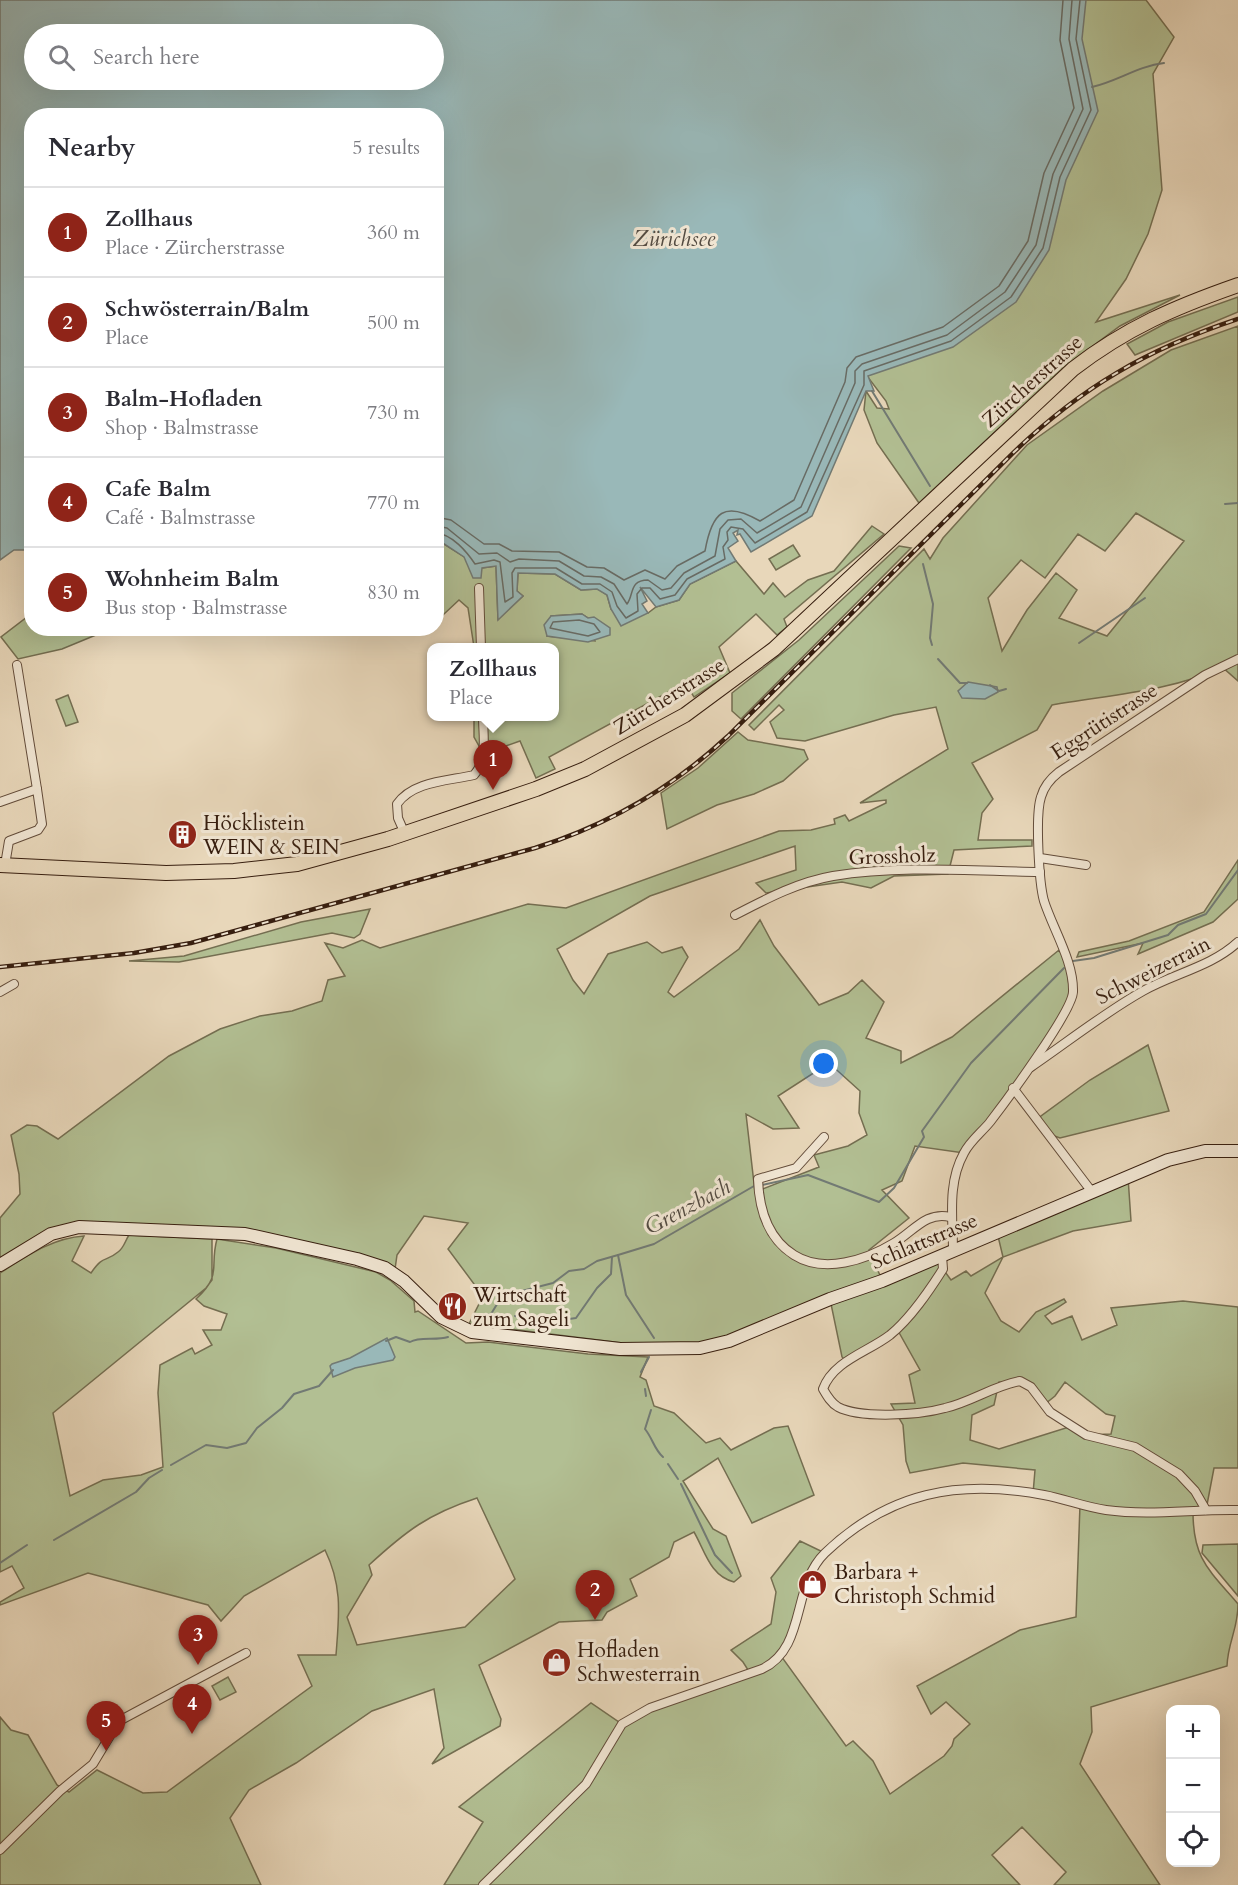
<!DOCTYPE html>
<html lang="en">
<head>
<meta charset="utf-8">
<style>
  :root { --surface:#fff; --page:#f2f2f3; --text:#2b2b33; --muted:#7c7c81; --line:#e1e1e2; --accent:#8f2418 }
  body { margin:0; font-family:Cardo,serif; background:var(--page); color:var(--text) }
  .controls { position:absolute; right:18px; bottom:18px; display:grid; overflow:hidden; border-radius:12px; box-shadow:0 6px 24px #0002 }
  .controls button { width:54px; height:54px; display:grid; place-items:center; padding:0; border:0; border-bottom:2px solid var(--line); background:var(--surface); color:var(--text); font:30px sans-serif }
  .you { position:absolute; left:824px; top:1064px; width:21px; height:21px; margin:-15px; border:4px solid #fff; border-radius:50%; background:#1a73e8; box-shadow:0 0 0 9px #1a73e833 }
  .badge { display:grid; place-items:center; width:39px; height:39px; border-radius:50%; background:var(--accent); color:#fff; font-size:20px; font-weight:700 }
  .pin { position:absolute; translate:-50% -50px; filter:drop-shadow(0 2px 3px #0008) }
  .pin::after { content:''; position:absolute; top:32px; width:21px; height:18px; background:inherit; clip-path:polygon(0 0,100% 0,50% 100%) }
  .popup { position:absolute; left:427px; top:643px; width:132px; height:78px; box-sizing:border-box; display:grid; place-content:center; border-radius:12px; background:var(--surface); filter:drop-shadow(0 2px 4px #0005); font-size:20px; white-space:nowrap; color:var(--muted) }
  .popup b { font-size:22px; color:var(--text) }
  .popup::after { content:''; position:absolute; left:50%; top:100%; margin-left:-12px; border:12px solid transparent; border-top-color:var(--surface) }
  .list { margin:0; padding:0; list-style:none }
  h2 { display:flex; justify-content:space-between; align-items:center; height:78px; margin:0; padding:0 24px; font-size:26px }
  h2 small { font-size:20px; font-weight:400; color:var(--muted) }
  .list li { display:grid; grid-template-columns:39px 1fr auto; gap:18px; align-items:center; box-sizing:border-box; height:90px; padding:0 24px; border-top:2px solid var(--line) }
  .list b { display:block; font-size:22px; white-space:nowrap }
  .list p { margin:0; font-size:20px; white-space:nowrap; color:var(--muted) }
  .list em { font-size:20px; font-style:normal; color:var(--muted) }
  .icon { flex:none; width:33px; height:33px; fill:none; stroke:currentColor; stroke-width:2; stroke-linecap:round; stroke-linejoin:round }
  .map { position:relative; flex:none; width:1238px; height:1885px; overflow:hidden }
  .search { position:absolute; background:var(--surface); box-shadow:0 6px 24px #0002; left:24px; top:24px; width:420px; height:66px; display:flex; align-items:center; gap:15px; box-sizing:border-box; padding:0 21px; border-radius:33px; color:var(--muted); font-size:22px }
  .panel { position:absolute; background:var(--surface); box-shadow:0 6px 24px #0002; left:24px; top:108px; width:420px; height:528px; border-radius:24px }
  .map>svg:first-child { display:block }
  .green { fill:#b2bf93; stroke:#746e51; stroke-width:1.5; fill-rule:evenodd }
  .water { fill:#99b8b8; stroke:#727a74; stroke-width:1.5; fill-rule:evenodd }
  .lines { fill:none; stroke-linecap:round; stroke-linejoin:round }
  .shore { stroke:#686b64; stroke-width:1.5 }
  .stream { stroke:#727a74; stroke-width:2 }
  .street-casing { stroke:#634c3a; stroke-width:10 }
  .secondary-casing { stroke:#371e0f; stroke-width:14 }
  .primary-casing { stroke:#371e0f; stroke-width:16 }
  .street { stroke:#f0e5d2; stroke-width:8 }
  .secondary { stroke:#f0e5d2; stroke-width:12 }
  .primary { stroke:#e8d7ba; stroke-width:14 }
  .rail-casing { stroke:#371e0f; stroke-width:4.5 }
  .rail { stroke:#f0e5d2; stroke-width:2; stroke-dasharray:7; stroke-linecap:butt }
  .labels { text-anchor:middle; stroke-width:6; stroke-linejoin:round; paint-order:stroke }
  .street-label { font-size:21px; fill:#371e0f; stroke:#f0e5d2 }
  .poi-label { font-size:21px; fill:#371e0f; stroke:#f0e5d2; text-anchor:start }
  .water-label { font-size:22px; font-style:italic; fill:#544c42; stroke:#f0e5d2 }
</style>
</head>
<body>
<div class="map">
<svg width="1238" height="1885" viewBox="0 0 1238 1885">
  <rect width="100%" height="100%" fill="#e8d7ba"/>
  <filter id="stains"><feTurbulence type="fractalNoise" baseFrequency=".00333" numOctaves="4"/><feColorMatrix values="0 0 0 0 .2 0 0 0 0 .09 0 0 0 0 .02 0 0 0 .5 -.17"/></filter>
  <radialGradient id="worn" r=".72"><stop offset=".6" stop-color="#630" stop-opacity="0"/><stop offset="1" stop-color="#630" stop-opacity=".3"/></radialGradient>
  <g class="green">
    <polygon points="1081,0 1146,0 1174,37 1153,74 1162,190 1148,234 1126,279 1096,322 1180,295 1120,326 1063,368 919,503 877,443 864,410 866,391 877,408 889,409 886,401 867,376 1074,59"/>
    <polygon points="1238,297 1238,312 1135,355 1127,344 1168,322"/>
    <path d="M1238,326V681L1222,667C1170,692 1108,695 1052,705L1037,730L972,763L993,799L982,813L978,840H1032V846L954,850L948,874L894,876L871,888L842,882L766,893L756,883L796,870L795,846L650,896L557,949L573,980L584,994L608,954L647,942L662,953L682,947L688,957L668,992L674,997L739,949L760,920L774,946L819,1005L848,993L862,980L884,1002L866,1038L901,1051V1063L952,1037L1059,950L1066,961L1071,1002L1026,1070L964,1153L915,1146L902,1181L882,1190L909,1218L869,1250L882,1280L942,1256L943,1269L951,1280L966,1271L971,1276L1003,1257L997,1232L1128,1177L1131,1221L1073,1231L1003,1257L985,1293L1001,1321L1019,1332L1036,1312L1064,1299L1066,1302L1045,1316L1052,1324L1072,1316L1082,1340L1117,1325L1111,1308L1183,1301L1238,1307V1468H1214L1206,1510L1193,1512C1193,1559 1209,1570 1238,1604C1238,1630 1228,1641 1227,1666L1091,1707L1092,1732L1080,1764L1160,1885H1054L1066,1872L1022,1827L992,1855L1020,1885H444L483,1822L459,1807L591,1703L622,1724L650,1708L750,1673L743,1662L731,1650L771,1624L776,1592L771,1578L800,1541L825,1553L815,1565L781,1656L846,1746L853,1741L873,1761L890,1794L944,1756L952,1746L954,1739L970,1724L946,1702L931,1714L917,1686L1020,1630L1076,1617L1080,1505L1033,1494L1035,1470L963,1463L910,1473L906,1461L903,1425L891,1404L915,1403L909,1375L920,1370L897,1329L847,1362L842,1357L830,1299L729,1341L671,1349L469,1324L483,1296L448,1249L468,1223L424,1216L397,1255L395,1269L306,1244L80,1223L0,1261V1218L20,1194L19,1174L11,1135L27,1125L37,1126L58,1139L169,1056L220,1029L260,1016L292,1011L322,1001L328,980L345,976L325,943L343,948L362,940L380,948L528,904L566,908L779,831L811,830L835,824L834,819L845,815L849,821L886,803V800L860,803L948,749L936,707L894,715L805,741L777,738L770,722L784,710L779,705L754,730L749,725L924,549L930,559L943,538L1027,445L1103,391L1171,350ZM1136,513L1184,541L1107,636L1059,618L1077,590L1056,573L1027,610L1002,651L988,598L1021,560L1045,578L1078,534L1105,551ZM829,1063L860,1091L859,1113L867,1135L848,1146L814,1155L819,1167L755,1192L746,1114L773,1129L799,1128L778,1096ZM999,1382L1031,1387L1045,1404L1055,1396L1065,1382L1106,1414L1115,1416L1111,1434L1086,1435L1072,1426L999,1449L970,1440L972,1415L994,1405Z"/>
    <path d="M872,526L884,534L784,619L787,627L777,635L756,614L719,647L730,673L694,697L685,683L549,757L555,769L536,778L520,741L500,748L488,762L474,737V717L554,716V648L474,647L468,608L459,600L443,615L437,618L436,539L482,568L496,566L498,619L523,596L517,591L518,573L555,574L581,590L598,589L607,595L611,609L617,615L648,613L656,607L679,600L690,584L736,561L764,594L773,583L785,597L808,580L834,571ZM582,614L588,618L595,641L547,636L551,616Z"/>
    <polygon points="793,545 800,556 776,570 769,559"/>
    <polygon points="899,546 911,548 741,719 732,711 732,693 799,640"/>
    <polygon points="31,614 32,628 108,630 62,649 18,659 1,637"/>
    <polygon points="68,695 78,722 66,726 56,700"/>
    <polygon points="738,732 748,740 804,750 808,759 783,781 754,794 717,805 667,829 661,793 698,768"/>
    <polygon points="1238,860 1238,899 1213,922 1138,954 1143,943 1077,957 1079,952 1129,941 1204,912"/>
    <polygon points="370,909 360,934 354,938 332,933 179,962 129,961 184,956 301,922"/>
    <polygon points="1148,1045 1169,1111 1060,1138 1049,1134 1037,1119 1090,1080"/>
    <path d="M129,1235L212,1239V1280L206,1288L53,1413L70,1496L103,1480L141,1475L163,1467L158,1393L160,1365L192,1348L195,1354L212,1345L203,1330H221L227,1314L204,1306L196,1299C223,1274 209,1268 217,1239L276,1248L376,1272L390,1280L414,1301L415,1312L418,1311L466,1343L488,1342L588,1354L648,1357L640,1377L646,1380L654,1406L674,1413L706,1443L720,1438L731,1450L774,1428L788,1426L814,1495L752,1523L718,1458L683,1481L713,1529L726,1536L741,1576L734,1582C710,1576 705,1551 694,1532L674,1542L669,1557L630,1579L637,1596L607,1612L602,1620L559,1622L479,1665L501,1719L500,1726L432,1764L444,1748L434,1689L372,1711L296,1763L249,1790L230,1818L261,1885H0V1717L11,1730L28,1735L57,1785L69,1792L97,1770L143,1793L167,1792L312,1686L298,1655H336C339,1615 343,1587 325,1550L244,1596L221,1621L208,1605L88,1573L0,1605V1602L24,1588L12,1566L0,1572V1273C27,1256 52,1238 84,1236L72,1261L91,1273C104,1254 105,1263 118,1252C124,1248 125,1241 129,1235ZM477,1498L515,1579L465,1627L357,1645L347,1617L372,1575L369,1565C406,1531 428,1514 477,1498Z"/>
    <polygon points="1238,1544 1238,1596 1202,1553 1203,1545"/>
    <polygon points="228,1677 236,1692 220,1700 212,1686"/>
  </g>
  <g class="water">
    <path d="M0,0H1086L1082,39L1098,111L1066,180L1049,250L1016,302L953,347L868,376L874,391H866L812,516L751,552L740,534L737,535L738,530L733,533L738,541L728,548L736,561L690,584L679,600L656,607L640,587L647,601L642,604L648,613L621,626L611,609L607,595L597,589L581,590L555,574L518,573L517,591L523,596L498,620L496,566L482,568L481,578H473L464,557L437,539L436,116H32L31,550H14L0,560ZM34,34H434V80H34Z"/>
    <polygon points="582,614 588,618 594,617 610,628 610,635 588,642 547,636 544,625 551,616"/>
    <polygon points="968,682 997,687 998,692 985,699 962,698 958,691"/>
    <polygon points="387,1338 395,1357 393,1360 355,1368 333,1377 330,1366 332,1364 350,1358"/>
  </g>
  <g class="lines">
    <g class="shore">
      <path d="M436,517L451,520L484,544H499L512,551L559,552L587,567L604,568L624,580L645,570L665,579L677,566L705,551C712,512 724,500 760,521L794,500L845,382L847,368L856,357L943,327L999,286L1028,241L1044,173L1074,108L1060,40L1063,0"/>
      <path d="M436,526L447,528L479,554L497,553L510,562L519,559L559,561L584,576L601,577L614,584L627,604C634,595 629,580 648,580L662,590L671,588L684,573L715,556L720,529L728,520L741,519L757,533L801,507L855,383V371L862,364L947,335L1005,292L1036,245L1053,174L1083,109L1069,39L1072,0"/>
      <path d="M436,533C452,534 467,552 475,564L494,560L500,562L505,602L513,597L512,573L515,568H556L582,584H600L612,592L617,606L626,618L638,611L637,594L642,588H650L660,599L675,595L687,579L725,559L723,547L728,540L727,532L731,527L743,529L755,543L807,512L864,385V371L951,341L1011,297L1043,248L1060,177L1091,110L1076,39L1080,0"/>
      <polygon points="579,620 594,624 600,632 588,636 550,628 553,622"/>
    </g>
    <g class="stream">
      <path d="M1092,87C1118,81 1138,66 1164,63"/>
      <polyline points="872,391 930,486"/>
      <polyline points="1225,504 1238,503"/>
      <polyline points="923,564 933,604 930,638 932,645"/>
      <polyline points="1079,643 1145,598"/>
      <polyline points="938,659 960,683 967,683"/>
      <polyline points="990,685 999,691 1006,689"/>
      <polyline points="1073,961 1094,958 1168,935 1178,925 1206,914 1238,870"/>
      <polyline points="762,1185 808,1175 879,1202 894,1188 924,1137 922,1131 971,1063 1064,968"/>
      <polyline points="515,1316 548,1322 576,1318 597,1288 611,1274 612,1257"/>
      <polyline points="476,1319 491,1314 502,1296 553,1283 569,1271 584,1269 597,1261 618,1255"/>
      <polyline points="654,1338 626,1295 618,1255 654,1244 754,1186"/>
      <path d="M386,1341L396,1337L410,1342C420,1336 436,1341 448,1337"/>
      <polyline points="641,1372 649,1357"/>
      <polyline points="645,1389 646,1396"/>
      <path d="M651,1410L645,1429C653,1439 654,1449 663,1457"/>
      <polyline points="668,1464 678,1479"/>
      <polyline points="171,1465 206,1445 227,1448 246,1443 257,1428 282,1408 294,1394 319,1386 333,1370"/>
      <polyline points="681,1484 715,1555 732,1573"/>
      <polyline points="54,1540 136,1492 149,1478 162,1470"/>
      <polyline points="0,1563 27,1545"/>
    </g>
    <defs>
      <g id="street">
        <polyline points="479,588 481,648"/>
        <polyline points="17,665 37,789"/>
        <polyline points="0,802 37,789 42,824 38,830 9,841 5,865"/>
        <path d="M405,834L398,818L397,804C413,781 448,781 474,775C488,759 483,736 483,716"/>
        <polyline points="1040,858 1086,865"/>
        <path d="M735,915C766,899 798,882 833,876C901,865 972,871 1040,872"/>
        <polyline points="0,992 14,984"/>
        <path d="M1031,1067C1069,1041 1104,1013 1143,991C1175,973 1211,967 1238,942"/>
        <polyline points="1013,1088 1092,1192"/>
        <path d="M824,1137L796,1168L758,1179C759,1208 767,1238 794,1255C824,1274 866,1260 894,1243C913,1232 926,1211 950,1217"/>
        <path d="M953,1251C953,1219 947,1183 964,1153C970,1141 982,1132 990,1122C1006,1101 1072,1012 1073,992C1074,962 1053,929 1044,901C1039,883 1035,815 1041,797C1044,786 1050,779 1059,772L1205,675L1238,659"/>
        <path d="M942,1256L943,1269C929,1291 911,1318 890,1335C868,1352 833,1361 823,1389C827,1396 831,1403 838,1407C861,1419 920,1415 945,1408C971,1402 993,1386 1020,1381L1031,1387L1050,1412L1086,1435L1135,1447L1179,1474L1195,1491L1206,1510"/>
        <polyline points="0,1850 60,1791 93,1764 119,1721 246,1653"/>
        <path d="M483,1885L586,1784L622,1724L650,1708L762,1669C807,1648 791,1586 825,1553C889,1492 958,1479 1044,1495C1065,1499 1085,1507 1106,1510C1150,1516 1194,1509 1238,1510"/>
      </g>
      <polyline id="secondary" points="0,1265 51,1234 79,1227 245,1234 357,1259 385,1268 404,1281 441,1317 472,1332 620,1349 700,1348 729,1341 830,1299 882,1281 1168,1160 1205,1151 1238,1151"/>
      <path id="primary" d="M0,865L166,873L234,871L297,864L388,839L536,789L585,769L685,715L774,649L1073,369C1126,328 1175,307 1238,285"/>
    </defs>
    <use href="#street" class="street-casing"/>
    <use href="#secondary" class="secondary-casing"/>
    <use href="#primary" class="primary-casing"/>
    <use href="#street" class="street"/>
    <use href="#secondary" class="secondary"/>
    <use href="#primary" class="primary"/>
    <defs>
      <path id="rail" d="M0,967L134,953L191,943L535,848C608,825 671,789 728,736L1012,454C1081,387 1148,349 1238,319"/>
    </defs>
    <use href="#rail" class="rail-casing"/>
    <use href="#rail" class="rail"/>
  </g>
  <defs>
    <symbol id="building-disc" viewBox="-11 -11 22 22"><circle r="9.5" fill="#8f2418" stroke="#f0e5d2"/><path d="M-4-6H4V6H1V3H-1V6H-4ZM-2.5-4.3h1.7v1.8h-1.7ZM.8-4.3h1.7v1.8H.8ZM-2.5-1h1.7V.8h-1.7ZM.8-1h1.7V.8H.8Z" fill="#fff"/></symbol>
    <symbol id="restaurant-disc" viewBox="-11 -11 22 22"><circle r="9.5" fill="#8f2418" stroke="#f0e5d2"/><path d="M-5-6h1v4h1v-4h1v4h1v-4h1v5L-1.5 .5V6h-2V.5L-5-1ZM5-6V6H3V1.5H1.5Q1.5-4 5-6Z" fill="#fff"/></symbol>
    <symbol id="shop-disc" viewBox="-11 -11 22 22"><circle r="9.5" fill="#8f2418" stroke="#f0e5d2"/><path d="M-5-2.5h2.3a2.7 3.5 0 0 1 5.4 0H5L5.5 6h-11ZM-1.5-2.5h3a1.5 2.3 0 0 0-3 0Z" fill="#fff"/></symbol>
  </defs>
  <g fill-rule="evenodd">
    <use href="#building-disc" x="166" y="818" width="33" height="33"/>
    <use href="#restaurant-disc" x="436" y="1290" width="33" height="33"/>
    <use href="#shop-disc" x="796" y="1568" width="33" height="33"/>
    <use href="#shop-disc" x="540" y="1646" width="33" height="33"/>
  </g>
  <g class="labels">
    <g class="street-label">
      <text transform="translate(1032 381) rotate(-42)" y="7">Zürcherstrasse</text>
      <text transform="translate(669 696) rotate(-32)" y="7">Zürcherstrasse</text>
      <text transform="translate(1104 721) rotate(-33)" y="7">Eggrütistrasse</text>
      <text transform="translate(892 856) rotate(-2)" y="7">Grossholz</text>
      <text transform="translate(1153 970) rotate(-27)" y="7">Schweizerrain</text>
      <text transform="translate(924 1241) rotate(-23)" y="7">Schlattstrasse</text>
    </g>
    <g class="poi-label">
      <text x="203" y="830">Höcklistein<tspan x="203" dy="24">WEIN &amp; SEIN</tspan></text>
      <text x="473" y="1302">Wirtschaft<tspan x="473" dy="24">zum Sageli</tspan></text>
      <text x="834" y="1579">Barbara +<tspan x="834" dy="24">Christoph Schmid</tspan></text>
      <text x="577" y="1657">Hofladen<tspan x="577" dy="24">Schwesterrain</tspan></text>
    </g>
    <g class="water-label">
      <text x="674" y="246">Zürichsee</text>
      <text transform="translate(687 1206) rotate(-28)" y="8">Grenzbach</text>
    </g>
  </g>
  <rect width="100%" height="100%" filter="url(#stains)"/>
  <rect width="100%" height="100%" fill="url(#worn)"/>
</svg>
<div class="controls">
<button>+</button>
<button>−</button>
<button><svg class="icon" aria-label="locate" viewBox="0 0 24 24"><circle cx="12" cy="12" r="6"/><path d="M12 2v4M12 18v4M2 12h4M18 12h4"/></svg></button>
</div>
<div class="you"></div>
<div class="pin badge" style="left:493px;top:790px">1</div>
<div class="popup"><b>Zollhaus</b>Place</div>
<div class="pin badge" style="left:595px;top:1620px">2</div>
<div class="pin badge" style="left:198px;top:1665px">3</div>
<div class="pin badge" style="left:192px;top:1734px">4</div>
<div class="pin badge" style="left:106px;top:1751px">5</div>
<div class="search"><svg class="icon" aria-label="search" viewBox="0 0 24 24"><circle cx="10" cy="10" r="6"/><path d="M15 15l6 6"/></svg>Search here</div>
<section class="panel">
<h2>Nearby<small>5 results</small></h2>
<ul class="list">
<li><span class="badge">1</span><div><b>Zollhaus</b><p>Place · Zürcherstrasse</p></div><em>360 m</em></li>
<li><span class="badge">2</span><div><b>Schwösterrain/Balm</b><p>Place</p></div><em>500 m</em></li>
<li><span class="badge">3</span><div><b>Balm-Hofladen</b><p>Shop · Balmstrasse</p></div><em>730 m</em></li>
<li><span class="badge">4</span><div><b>Cafe Balm</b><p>Café · Balmstrasse</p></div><em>770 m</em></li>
<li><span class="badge">5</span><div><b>Wohnheim Balm</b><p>Bus stop · Balmstrasse</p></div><em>830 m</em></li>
</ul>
</section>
</div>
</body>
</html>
